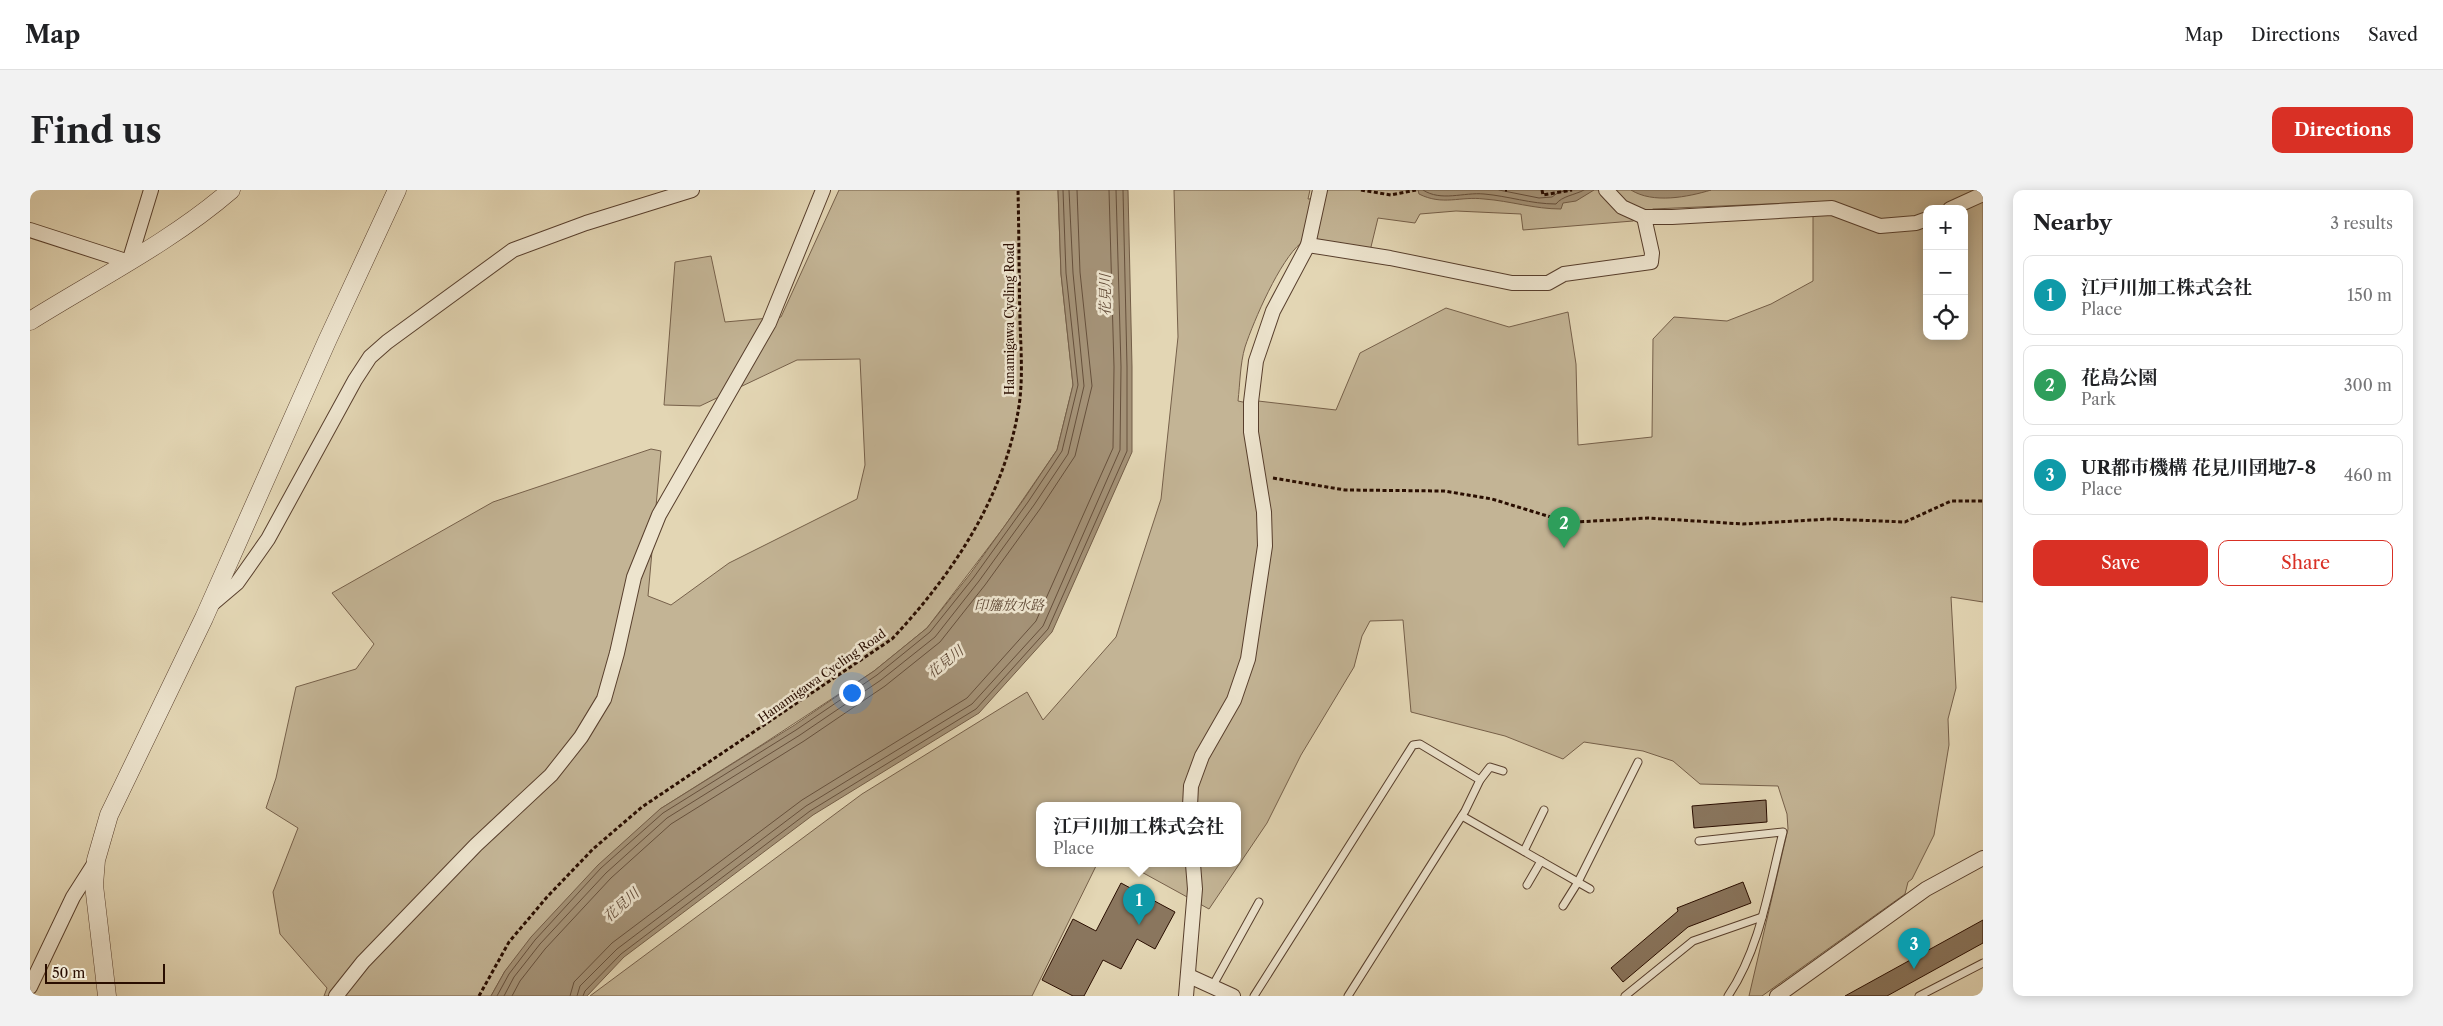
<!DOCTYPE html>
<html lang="en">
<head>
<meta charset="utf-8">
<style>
  :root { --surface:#fff; --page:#f2f2f2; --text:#202124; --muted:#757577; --line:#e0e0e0; --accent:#d93025 }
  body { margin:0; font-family:"Libre Caslon Text","Noto Serif JP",serif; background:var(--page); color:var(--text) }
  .controls { position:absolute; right:15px; top:15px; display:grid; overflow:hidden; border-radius:10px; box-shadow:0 2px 12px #0003 }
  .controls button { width:45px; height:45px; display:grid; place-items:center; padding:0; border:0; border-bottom:1px solid var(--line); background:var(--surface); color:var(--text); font:25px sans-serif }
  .scale { position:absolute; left:15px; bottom:12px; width:120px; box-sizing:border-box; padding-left:5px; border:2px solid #290d00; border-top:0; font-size:14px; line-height:18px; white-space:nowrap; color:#290d00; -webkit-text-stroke:4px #ede4ce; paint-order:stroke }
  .you { position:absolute; left:821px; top:502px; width:18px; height:18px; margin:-12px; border:4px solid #fff; border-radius:50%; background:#1a73e8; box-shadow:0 0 0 8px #1a73e833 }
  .badge { display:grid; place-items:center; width:32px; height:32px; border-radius:50%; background:var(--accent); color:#fff; font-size:16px; font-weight:700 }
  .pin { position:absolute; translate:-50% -41px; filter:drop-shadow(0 1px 2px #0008) }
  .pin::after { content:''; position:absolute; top:26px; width:18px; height:15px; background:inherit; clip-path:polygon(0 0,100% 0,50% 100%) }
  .popup { position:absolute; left:1006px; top:612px; width:205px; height:65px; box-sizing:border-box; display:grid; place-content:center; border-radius:10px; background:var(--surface); filter:drop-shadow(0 1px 4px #0005); font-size:16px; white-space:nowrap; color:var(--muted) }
  .popup b { font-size:19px; color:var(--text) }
  .popup::after { content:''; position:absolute; left:50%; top:100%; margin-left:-10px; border:10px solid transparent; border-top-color:var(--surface) }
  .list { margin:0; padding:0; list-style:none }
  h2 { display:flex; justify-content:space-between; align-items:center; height:65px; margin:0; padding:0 20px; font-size:21px }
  h2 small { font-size:16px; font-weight:400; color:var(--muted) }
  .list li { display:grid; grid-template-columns:32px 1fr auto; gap:15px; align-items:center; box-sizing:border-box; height:80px; margin:0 10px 10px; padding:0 10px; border:1px solid var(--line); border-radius:10px }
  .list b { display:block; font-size:19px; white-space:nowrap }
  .list p { margin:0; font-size:16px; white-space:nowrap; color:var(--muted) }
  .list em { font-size:16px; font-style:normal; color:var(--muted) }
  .actions { display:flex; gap:10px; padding:15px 20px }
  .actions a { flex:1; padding:11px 0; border:1px solid var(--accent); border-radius:10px; text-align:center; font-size:18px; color:var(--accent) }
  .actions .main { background:var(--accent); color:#fff }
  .icon { flex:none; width:28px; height:28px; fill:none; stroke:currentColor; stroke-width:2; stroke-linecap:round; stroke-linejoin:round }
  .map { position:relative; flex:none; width:1953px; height:806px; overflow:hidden; border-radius:10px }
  header { display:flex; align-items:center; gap:30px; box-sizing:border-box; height:70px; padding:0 25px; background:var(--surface); border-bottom:1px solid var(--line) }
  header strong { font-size:24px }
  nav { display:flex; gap:28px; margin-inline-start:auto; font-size:18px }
  .intro { display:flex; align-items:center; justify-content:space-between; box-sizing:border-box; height:120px; padding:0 30px }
  h1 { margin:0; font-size:35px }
  .button { padding:12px 22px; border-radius:10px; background:var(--accent); color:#fff; font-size:18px; font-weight:700 }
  main { display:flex; gap:30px; padding:0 30px }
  aside { flex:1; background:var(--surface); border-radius:10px; box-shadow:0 2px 12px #0003 }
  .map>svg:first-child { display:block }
  .green { fill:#c3b495; stroke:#76604a; fill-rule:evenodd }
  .water { fill:#a49277; stroke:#735d47 }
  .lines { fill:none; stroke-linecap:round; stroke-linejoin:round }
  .shore { stroke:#66503c; stroke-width:1 }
  .building { fill:#8a765e; stroke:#290d00 }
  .service-casing { stroke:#583f2d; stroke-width:9 }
  .minor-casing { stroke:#583f2d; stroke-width:16 }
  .tertiary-casing { stroke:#583f2d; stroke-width:19 }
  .path { stroke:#290d00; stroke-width:3; stroke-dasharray:4 2.5; stroke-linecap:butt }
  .service { stroke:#ede4ce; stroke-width:7 }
  .minor { stroke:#ede4ce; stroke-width:14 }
  .tertiary { stroke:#ede4ce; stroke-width:18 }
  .labels { text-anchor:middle; stroke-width:5; stroke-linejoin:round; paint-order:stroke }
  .street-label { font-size:12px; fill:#290d00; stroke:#ede4ce }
  .water-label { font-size:14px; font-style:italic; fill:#604936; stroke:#ede4ce }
</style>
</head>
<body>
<header>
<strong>Map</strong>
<nav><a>Map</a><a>Directions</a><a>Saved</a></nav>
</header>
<div class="intro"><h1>Find us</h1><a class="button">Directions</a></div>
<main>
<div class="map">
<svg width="1953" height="806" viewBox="0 0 1953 806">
  <rect width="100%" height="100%" fill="#e3d6b4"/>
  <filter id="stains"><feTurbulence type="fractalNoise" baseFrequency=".004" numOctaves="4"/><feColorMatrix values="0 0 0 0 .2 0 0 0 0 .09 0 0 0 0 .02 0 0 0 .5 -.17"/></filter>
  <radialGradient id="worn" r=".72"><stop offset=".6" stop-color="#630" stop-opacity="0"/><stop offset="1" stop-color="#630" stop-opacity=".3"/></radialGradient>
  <g class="green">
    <polygon points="809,0 1028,0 1031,84 1043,195 1027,260 974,337 897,438 844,481 733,554 630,619 475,781 461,806 294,806 297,798 250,744 243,702 268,638 236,618 246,588 266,497 326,479 344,454 302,403 463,312 621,259 631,261 618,406 641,415 699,373 827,309 835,275 830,169 767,170 670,216 634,215 645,72 681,66 695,132 751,127"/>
    <path d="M1144,0H1280L1278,9L1293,8L1295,0H1953V412L1921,407L1926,498L1918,529L1919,555L1904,645L1882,689L1878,692L1875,704L1732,806H1719L1758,639L1757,624L1748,596L1670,594L1643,571L1613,561L1554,552L1533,569L1475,546L1381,522L1373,430L1340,431L1332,446L1324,477L1271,565L1237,633L1179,719L1097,674H1208V616H1010V674H1067L1002,806H560L832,604L997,502L1013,530L1086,447L1131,309L1148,147ZM1783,12V91L1741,114L1697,131L1644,127L1623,149L1622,247L1548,255L1546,174L1538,122L1479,137L1416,118L1330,163L1306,220L1228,211L1227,215L1208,211C1210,194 1210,174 1215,157C1224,130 1250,70 1271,53L1300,54L1340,61L1348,28L1385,33L1390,24L1426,21L1491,24L1493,40L1603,31L1623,19ZM1897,19H1934V146H1897Z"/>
  </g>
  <g class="water">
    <polygon points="1028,0 1098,0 1102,177 1102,262 1022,442 949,523 783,625 594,767 557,806 461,806 475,781 501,747 568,675 630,619 763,536 844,481 897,438 940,384 994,309 1027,260 1043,195 1031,84"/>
    <path d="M1388,0H1564L1546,11L1533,13L1531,19C1504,19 1481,11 1454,9C1430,6 1413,16 1389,4Z"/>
    <path d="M1601,0H1681C1658,7 1623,14 1601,0Z"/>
  </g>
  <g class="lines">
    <g class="shore">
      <path d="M1393,0C1411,12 1434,2 1454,4C1478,6 1501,14 1526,14C1532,6 1545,5 1554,0"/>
      <polyline points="1469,0 1509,8 1522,7 1529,2 1542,0"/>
      <polyline points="467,806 479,784 505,750 571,678 633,623 766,540 847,485 900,442 944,387 998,312 1032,261 1048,195 1036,83 1033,0"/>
      <polyline points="474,806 484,787 510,754 576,683 637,628 770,545 851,490 905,447 949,391 1004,315 1038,264 1054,196 1043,83 1039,0"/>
      <polyline points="482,806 490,791 515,759 581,688 641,634 774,551 855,496 910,452 955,395 1010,319 1045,266 1062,196 1050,82 1047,0"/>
      <polyline points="540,806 544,792 582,753 772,610 937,508 1006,431 1083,258 1084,177 1079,0"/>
      <polyline points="547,806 550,796 587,759 776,616 942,514 1013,436 1090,260 1091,177 1086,0"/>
      <polyline points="553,806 555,801 591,764 780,621 946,519 1018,439 1097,261 1097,177 1093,0"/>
    </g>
  </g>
  <g class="building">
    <polygon points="1736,610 1737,632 1664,638 1662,616"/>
    <polygon points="1713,692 1721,713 1658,737 1593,792 1581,778 1648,721 1647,718"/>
    <polygon points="1091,693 1145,722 1125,759 1107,749 1091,779 1073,770 1054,806 1043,806 1012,790 1043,729 1066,741"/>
    <polygon points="1953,730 1953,753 1857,806 1815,806"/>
  </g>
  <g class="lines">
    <defs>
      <g id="service">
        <polyline points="1432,626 1560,699"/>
        <path d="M1669,651L1753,642C1739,697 1730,759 1698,806"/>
        <polyline points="1494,661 1514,620"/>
        <polyline points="1497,695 1511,671"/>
        <polyline points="1533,716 1548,692 1608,572"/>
        <polyline points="1182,797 1229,712"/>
        <polyline points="1224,806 1383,555 1390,554 1450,590"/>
        <polyline points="1318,806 1435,621 1450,590 1460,577 1473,581"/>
        <polyline points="1595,806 1663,751 1732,727"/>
        <polyline points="1889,806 1953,773"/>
      </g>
      <g id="minor">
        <polyline points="1576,0 1592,17 1614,27 1642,27 1802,18 1850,36 1886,33 1897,29"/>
        <polyline points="1920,19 1953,4"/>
        <polyline points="0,40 99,72 121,0"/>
        <polyline points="1278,55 1360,68 1482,93 1518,93 1534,84 1621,72 1622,63 1614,27"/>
        <polyline points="181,415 207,393 238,349 325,190 340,167 357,152 483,60 556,33 662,0"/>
        <polyline points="1160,616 1161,596 1172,566 1204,510 1218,469 1235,356 1234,322 1221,242 1221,212 1226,171 1243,121 1278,55 1290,0"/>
        <polyline points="1159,786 1203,806"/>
        <polyline points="0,797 43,707 66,671"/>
        <polyline points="306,806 333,772 446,655 521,585 551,547 574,509 587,463 604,387 629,325 739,133 793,0"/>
        <polyline points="1156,806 1165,699 1163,674"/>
        <polyline points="1747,806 1896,699 1953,668"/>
      </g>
      <g id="tertiary">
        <path d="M0,131C67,89 141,52 201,0"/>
        <polyline points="77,806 64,695 66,670 79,625 174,428 297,151 367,0"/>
      </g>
    </defs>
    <use href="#service" class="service-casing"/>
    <use href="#minor" class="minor-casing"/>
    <use href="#tertiary" class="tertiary-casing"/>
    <g class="path">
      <polyline points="1331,0 1361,5 1386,0"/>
      <polyline points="1475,0 1477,0"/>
      <polyline points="1512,0 1513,5 1542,0"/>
      <polyline points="1243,288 1315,300 1414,301 1462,309 1524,328 1547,332 1618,328 1713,334 1800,329 1875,332 1921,311 1953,311"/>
      <path d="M449,806L479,752L517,707L563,659L612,617L862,449C923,384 975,306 989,216C993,189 991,160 990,133C989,88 989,44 988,0"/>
    </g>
    <use href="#service" class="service"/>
    <use href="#minor" class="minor"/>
    <use href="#tertiary" class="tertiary"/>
  </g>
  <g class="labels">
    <g class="street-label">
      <text transform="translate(980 129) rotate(-90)" y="4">Hanamigawa Cycling Road</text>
      <text transform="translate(792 486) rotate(-35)" y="4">Hanamigawa Cycling Road</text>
    </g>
    <g class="water-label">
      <text transform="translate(1075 105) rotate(-90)" y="5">花見川</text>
      <text x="979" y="420">印旛放水路</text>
      <text transform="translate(915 472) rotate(-39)" y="5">花見川</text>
      <text transform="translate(591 715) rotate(-42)" y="5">花見川</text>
    </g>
  </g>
  <rect width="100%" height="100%" filter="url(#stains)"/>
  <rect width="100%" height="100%" fill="url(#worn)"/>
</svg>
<div class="controls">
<button>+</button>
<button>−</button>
<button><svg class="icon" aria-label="locate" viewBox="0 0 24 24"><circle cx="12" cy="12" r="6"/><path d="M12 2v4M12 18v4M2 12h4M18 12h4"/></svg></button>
</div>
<div class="scale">50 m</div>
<div class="you"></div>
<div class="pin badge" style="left:1109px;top:735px;background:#0f9aa8">1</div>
<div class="popup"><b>江戸川加工株式会社</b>Place</div>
<div class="pin badge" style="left:1534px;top:358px;background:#2e9e5b">2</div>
<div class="pin badge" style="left:1884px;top:779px;background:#0f9aa8">3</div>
</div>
<aside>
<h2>Nearby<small>3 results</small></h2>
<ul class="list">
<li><span class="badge" style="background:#0f9aa8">1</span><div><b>江戸川加工株式会社</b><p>Place</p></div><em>150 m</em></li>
<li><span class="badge" style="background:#2e9e5b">2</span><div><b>花島公園</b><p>Park</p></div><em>300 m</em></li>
<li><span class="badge" style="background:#0f9aa8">3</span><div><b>UR都市機構 花見川団地7-8</b><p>Place</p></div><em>460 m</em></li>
</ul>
<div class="actions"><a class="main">Save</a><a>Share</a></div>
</aside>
</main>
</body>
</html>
